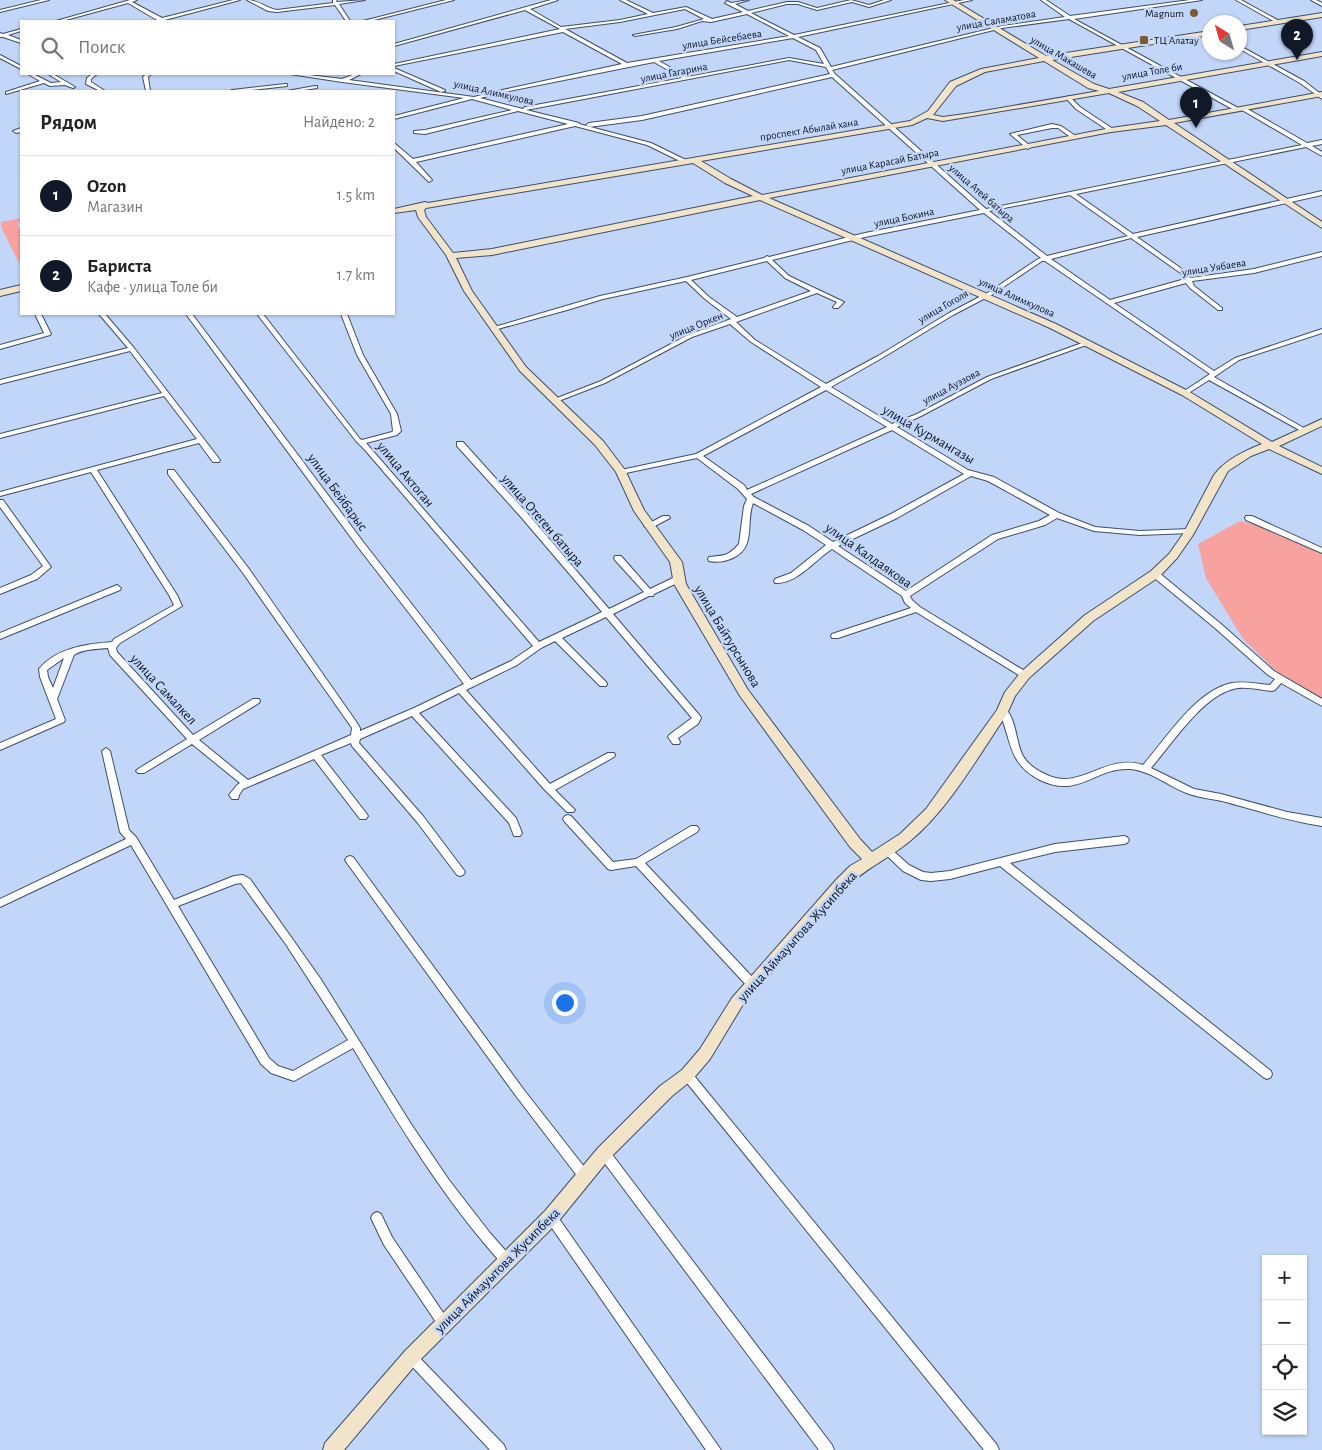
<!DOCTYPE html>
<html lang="ru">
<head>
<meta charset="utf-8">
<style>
  :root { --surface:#fff; --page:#f6f6f6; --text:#222; --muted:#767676; --line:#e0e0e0; --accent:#111827 }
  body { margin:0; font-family:"Alegreya Sans",sans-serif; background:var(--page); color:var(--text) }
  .controls { position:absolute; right:15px; bottom:15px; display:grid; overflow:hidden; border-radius:0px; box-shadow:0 1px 4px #0004 }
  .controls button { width:45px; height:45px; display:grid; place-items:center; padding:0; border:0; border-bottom:1px solid var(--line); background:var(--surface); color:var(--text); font:25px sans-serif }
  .compass { position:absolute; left:1202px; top:15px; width:45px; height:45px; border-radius:50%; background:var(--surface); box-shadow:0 1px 4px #0004; rotate:323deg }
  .you { position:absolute; left:564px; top:1002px; width:18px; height:18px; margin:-12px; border:4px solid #fff; border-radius:50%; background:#1a73e8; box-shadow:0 0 0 8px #1a73e833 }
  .badge { display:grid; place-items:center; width:32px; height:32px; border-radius:50%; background:var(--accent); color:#fff; font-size:16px; font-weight:700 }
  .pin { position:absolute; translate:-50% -41px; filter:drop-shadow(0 1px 2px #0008) }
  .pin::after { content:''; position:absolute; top:26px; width:18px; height:15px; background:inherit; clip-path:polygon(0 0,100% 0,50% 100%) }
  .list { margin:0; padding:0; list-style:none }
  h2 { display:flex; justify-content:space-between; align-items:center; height:65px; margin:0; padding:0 20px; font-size:21px }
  h2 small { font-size:16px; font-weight:400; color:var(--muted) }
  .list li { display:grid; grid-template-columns:32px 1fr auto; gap:15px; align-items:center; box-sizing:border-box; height:80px; padding:0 20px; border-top:1px solid var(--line) }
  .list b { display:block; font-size:19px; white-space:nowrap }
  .list p { margin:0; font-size:16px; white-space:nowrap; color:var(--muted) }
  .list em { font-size:16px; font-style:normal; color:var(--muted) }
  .icon { flex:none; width:28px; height:28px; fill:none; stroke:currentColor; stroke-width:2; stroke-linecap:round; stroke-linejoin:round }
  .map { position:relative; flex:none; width:1322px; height:1450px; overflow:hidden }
  .search { position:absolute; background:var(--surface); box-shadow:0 1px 4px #0004; left:20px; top:20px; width:375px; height:55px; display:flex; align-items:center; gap:12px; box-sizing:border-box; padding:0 18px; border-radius:0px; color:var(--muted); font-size:19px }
  .panel { position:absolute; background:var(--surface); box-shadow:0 1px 4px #0004; left:20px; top:90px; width:375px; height:225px; border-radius:0px }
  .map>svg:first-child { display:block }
  .green { fill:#f8a29f }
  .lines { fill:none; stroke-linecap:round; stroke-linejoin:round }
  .street-casing { stroke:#3e4e6c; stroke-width:2 }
  .secondary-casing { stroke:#3e4e6c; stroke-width:2 }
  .street { fill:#fff; fill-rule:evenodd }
  .secondary { fill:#f2e4c9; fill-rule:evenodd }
  .poi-dot { fill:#765d2e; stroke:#c2d6f9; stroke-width:2 }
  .labels { text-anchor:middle; stroke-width:5; stroke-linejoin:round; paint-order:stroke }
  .far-poi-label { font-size:11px; fill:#0c131f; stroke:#c2d6f9; text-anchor:end }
  .far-street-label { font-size:11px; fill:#0c131f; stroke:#c2d6f9 }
  .street-label { font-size:14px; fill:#0c131f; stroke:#c2d6f9 }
</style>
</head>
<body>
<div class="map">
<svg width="1322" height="1450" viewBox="0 0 1322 1450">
  <rect width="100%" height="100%" fill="#c2d6f9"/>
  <g class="green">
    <polygon points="21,218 21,221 17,222 21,233 20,265 2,229 1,222"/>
    <polygon points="1240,521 1258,525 1322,554 1322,700 1286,681 1243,639 1206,578 1198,544"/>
  </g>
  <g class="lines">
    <defs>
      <g id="street">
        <polygon points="41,0 49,0 0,12 0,10"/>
        <polygon points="130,0 137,0 132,2 162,18 233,0 240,0 161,21 155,21 157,20 128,3 62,21 56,21"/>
        <path d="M247,0C258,0 266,8 277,10L333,3V0H336L337,2L365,0L339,4L350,21H346L335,5L277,12L268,11Z"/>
        <polygon points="446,0 454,0 370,21 363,21"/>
        <path d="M551,0H558L530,9L561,27L620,20L648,14L620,0H626L653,13L686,7L712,19L743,12L725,3L727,1L731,3L749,0L735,4L748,11L787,2H798L817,8L851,0L869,5L884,0H891L869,7L852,2L817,10L798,4H787L751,13L794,35L964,0H972L798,37L820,48L831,67L1002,26L1065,17L1041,0H1046L1070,16L1190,0H1202L1074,19L1240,109V111H1236L1069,19L1002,28L832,70L835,74L986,209L1302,145L1242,110L1241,109L1244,107L1307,143L1322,140V144L1312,146L1322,152V156L1306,147L1076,194L1133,234L1322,191V195L1137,237L1186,272L1190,278L1254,269L1322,252V256L1254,273L1192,281L1194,286L1222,308V310H1218L1190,288L1186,283L1114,303L1214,371L1235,358L1322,329V333L1239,360L1214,377L1309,431L1307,432H1303L1209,380L1187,394H1183V392L1210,374L1045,261H1042L993,294L953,315L882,358L831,387L892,424L917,414L987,377L1085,342H1089V344L991,379L921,416L897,427L968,470L994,477L1059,513L1095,527L1140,531L1190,529L1194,531L1190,533L1140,535L1094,531L1057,518L1045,525L998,539L910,596L912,600L920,607L1028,673L1029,675L1028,677H1022L916,612L838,638H832L831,636L832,634L911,608L905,603L902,596L832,549C816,559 796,585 775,583L774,581L775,579L791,573L826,545L803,530L753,503C748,516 751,531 747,543C742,558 723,564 709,561L708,559L709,557C725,555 727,557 739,544L744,506L747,499L738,489L697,458L621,474L617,472L621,470L696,454L821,387L751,342L730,324L692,337L605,383L556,402H552V400L601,381L688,335L731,319L705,299L686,281L603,299L567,310L494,330L491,328L600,296L687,277L764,258L767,256L769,257L865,233L980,210L832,77L642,120L589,127L586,125L589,123L642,116L830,74L826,67L789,60L526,110L579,123V124L651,143L686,160V162H682L647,145L575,126L416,162L432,180L429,182L394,148V143L413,159L568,124L518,111L425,134L414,133V131L425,130L512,110L472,99L394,119V116L464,98L342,82L290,74H301L342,79L355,74H361L349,80L474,97L498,91L622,64L563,32L394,66V64L560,29L525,10L394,46V44ZM685,9L704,19L676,27L633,35L635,36L677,29L702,21L711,22L747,14L789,36L627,63L565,29L620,22ZM793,38L816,50L824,64L789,58L687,77L659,61ZM654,62L682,78L525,107L523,109L480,98L499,93ZM1070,195L1128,236L1047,256L989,211ZM984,213L1041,258L1038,259L989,292L949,313L878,356L826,384L755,340L736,322L817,293L837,302L833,307L834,308H838L844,302L789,276L772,260L865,237ZM1131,238L1182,274L1185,279L1110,300L1051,259ZM767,261L785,278L811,291L737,317L709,297L691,280ZM826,390L887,427L747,490L744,485L703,456ZM892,430L964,474L891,514L833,542L809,526L754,497L751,494ZM971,476L988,481L1050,515L1039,521L992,535L906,591L838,546L897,518Z"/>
        <polygon points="1236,0 1241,0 1281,22 1277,23"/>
        <polygon points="1311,0 1316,0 1322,3 1322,6"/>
        <polygon points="21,29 21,31 8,35 21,40 21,43 3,37 0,37 0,33 3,34"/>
        <polygon points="1240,46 1304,81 1322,95 1322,99 1300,83 1240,49"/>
        <polygon points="0,55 21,66 21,69 0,58"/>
        <polygon points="394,68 445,90 445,91 441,92 394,71"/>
        <polygon points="28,74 33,74 51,83 61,82 48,74 53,74 75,87 73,88 65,85 50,86 44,83 6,94 6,92 40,81"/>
        <polygon points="92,74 97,74 91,79 91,82 105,91 100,91 86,84 87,78"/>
        <polygon points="146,74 151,74 148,77 150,91 146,91 143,77"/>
        <polygon points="285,84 287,84 287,86 243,91 230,91 232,90"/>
        <polygon points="315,86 317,86 317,88 297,91 287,91"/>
        <polygon points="1069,96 1080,107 1113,129 1113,131 1109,131 1076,109 1066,98"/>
        <polygon points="1052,124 1061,126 1077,137 1072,138 1058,128 1052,128 1017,135 1030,146 1031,147 1028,149 1010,134"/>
        <polygon points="21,128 21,132 16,133 13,131"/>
        <polygon points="35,314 41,314 51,334 50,335 0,349 0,345 44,333"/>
        <path d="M99,314H105L134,348L220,460L219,462H213L199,443L97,470L177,595L182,606L120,643L116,648L117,652L193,735L253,699H259L260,701L259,703L199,740L248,780L351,735L352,728L243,573L168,474V470H174L249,569L355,720L360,728V731L414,708L464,684L358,547L186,314H192L364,543L471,680L511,661L533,646L365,450L356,441L257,314H263L360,439L362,440L392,432L393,431L391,414L357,355L341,314H347L363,355L397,414L401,431L397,435L366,443L539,642L602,612L521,517L457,446V442H463L527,513L609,609L644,592L615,560L614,558L615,556H621L650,589L675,577H681L682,579L681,581L654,594L653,596H649L613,614L700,716L701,718L698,724L678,738L680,742L679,744H673L668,737L669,735L692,718L606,617L562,638L606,682L607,684L606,686H600L555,641L541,648L517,665L466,690L550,784L608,753H614L615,755L614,757L555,790L575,810L573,812H567L544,789L459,693L419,713L516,818L522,833L520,836H514L509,823L412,716L360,739L359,743L423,816L463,869L465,872L463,875L460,876L457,875L417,822L352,746L351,743L321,755L366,813L368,816L366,819H360L314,759L243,789L239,795L238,799H232L229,795L237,785L240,783L192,744L144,773H138L136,771L138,769L187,739L110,655L108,648C97,649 82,649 74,655L57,699L65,720L64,722L0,750V743L56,719L40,677L39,669C56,648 86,644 112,642L114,639L174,605L169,595L91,472L0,496V492L197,439L164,396L0,438V434L162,393L130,351L0,384V380L128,348ZM64,658L53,688L48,677L47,670Z"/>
        <polygon points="0,500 3,500 51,567 37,579 0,594 0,588 31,575 43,566 0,507"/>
        <polygon points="663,516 669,516 670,518 651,528 648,528 644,526"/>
        <polygon points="1246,516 1252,516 1322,548 1322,553 1246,520 1245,518"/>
        <path d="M1155,571L1158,572L1221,624L1274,671L1322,699V706L1281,683L1275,690L1272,691C1259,690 1243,685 1230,690C1201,699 1171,745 1151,768L1194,789L1221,794L1287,812L1322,818V826C1289,821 1258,811 1226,802C1214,799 1201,798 1189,794C1169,787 1152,771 1130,769C1095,767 1079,799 1040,780C1007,763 1012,740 999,711L1000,709L1003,708C1016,713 1016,745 1023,756C1028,765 1038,771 1047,775C1081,791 1105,753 1143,765C1166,739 1196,690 1232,683C1244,681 1257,684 1270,685L1275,679L1268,675L1215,628L1152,576L1151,574Z"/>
        <polygon points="117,585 121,588 120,590 0,639 0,633"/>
        <path d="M106,748L110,751L129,830L136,837L174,900L234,876L243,875L250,879L320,978L411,1124L449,1180L490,1233L512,1258L514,1262L512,1266L508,1268L504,1266C444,1200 399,1125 353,1048L294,1081L271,1073L261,1064L131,845L0,907V899L126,839L120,832L102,751ZM241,883L285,943L348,1040L293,1071L278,1066L269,1058L178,906L235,884Z"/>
        <polygon points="568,815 571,816 613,862 636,859 691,826 697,826 699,829 697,832 645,863 756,981 757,984 756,987 752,988 748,987 636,866 611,870 608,869 565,822 563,819 565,816"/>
        <polygon points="1124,836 1127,837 1129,840 1127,843 1124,844 1055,852 1010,863 1271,1071 1272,1074 1271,1077 1267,1079 1263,1077 1000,866 950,879 931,881 921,880 903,871 882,851 884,848 890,848 909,865 923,872 931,873 950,871 1055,844"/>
        <polygon points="350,856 353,857 524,1090 589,1173 591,1177 589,1181 585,1182 581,1181 516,1096 347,863 345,860 347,857"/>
        <polygon points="687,1070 691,1072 997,1445 999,1450 984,1450 683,1078 682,1075 683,1072"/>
        <polygon points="604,1148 608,1149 832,1445 834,1450 819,1450 600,1157 598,1153 600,1149"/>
        <polygon points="551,1211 555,1213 721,1450 706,1450 547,1221 545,1217 547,1213"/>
        <polygon points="377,1212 381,1214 392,1237 448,1320 450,1324 448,1328 444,1330 440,1328 384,1245 371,1218 373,1214"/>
        <polygon points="411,1351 415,1353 504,1445 506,1450 490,1450 407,1361 405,1357 407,1353"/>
      </g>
      <g id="secondary">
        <path d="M945,0H953L1046,56L1210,31V35L1052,60L1094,84L1109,89L1322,52V56L1118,92L1143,102L1169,120L1322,92V96L1174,123L1322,222V228L1166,125L1111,132L769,198L1056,324L1188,391L1272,442L1322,419V426L1279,446L1322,467V474L1269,449L1251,456L1228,471L1193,535L1177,558L1159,577L1093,621L1029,678L1015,696L1007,714C979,755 948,810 910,841C890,858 865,868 846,888L742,1006L710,1059L692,1080L672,1096L610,1158L557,1223L417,1363L344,1450H323L325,1443L405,1351L545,1211L598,1148L660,1086L682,1070L700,1049L732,998L836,880L850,866L862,859L850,847L740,696L674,584L670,562L634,511L616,472L595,445L520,371L464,291L446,255L418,217L416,210L394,213V209L425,202L428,203L910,121L928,111L950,82L981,69L1039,58ZM1044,61L1088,88L1099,91L972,113L943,117L933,115L956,86L985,72ZM1109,93L1137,106L1160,121L1111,128L762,195L731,179L701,161L912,125L927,118L943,121ZM693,163L725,183L753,196L492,249L453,253L426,217L424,210L426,208ZM760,200L1050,328L1182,395L1262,444C1244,451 1225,460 1214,475L1183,534L1169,554L1151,571L1085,615L1021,672L1005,692L997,710L926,809L900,834L872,852L860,839L748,690L686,584L682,562L644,510L625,470L603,441L526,367L472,291L456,258L492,255Z"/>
        <polygon points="1322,13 1322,17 1240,30 1240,26"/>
        <polygon points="21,285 21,291 0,296 0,290"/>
      </g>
    </defs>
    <use href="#street" class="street-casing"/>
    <use href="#secondary" class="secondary-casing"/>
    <use href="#street" class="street"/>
    <use href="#secondary" class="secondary"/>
  </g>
  <g class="poi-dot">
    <circle cx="1194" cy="13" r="5"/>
    <rect x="1139" y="35" width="10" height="10" rx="2.5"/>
  </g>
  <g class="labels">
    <g class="far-poi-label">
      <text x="1184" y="17">Magnum</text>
      <text x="1154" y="44" text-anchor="start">ТЦ Алатау</text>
    </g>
    <g class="far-street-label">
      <text transform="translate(996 20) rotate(-10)" y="4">улица Саламатова</text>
      <text transform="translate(722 39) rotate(-9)" y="4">улица Бейсебаева</text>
      <text transform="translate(1064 57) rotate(30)" y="4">улица Макашева</text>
      <text transform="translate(1152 71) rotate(-10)" y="4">улица Толе би</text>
      <text transform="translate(674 72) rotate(-11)" y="4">улица Гагарина</text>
      <text transform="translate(494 92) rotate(13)" y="4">улица Алимкулова</text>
      <text transform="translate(809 129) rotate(-9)" y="4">проспект Абылай хана</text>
      <text transform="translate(890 161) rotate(-11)" y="4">улица Карасай Батыра</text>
      <text transform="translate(982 193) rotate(41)" y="4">улица Атей батыра</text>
      <text transform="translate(904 217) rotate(-12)" y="4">улица Бокина</text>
      <text transform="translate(1214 267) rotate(-9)" y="4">улица Уябаева</text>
      <text transform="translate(1017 297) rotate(24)" y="4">улица Алимкулова</text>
      <text transform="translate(943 306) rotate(-30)" y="4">улица Гоголя</text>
      <text transform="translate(696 325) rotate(-22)" y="4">улица Оркен</text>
      <text transform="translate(951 386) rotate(-28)" y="4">улица Ауэзова</text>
    </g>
    <g class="street-label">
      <text transform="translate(929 434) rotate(30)" y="5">улица Курмангазы</text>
      <text transform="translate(406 474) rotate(50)" y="5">улица Актоган</text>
      <text transform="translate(338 492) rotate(54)" y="5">улица Бейбарыс</text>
      <text transform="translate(543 520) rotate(49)" y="5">улица Отеген батыра</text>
      <text transform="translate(869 555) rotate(35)" y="5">улица Калдаякова</text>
      <text transform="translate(728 636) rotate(59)" y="5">улица Байтурсынова</text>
      <text transform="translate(164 689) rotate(47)" y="5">улица Самалкел</text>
      <text transform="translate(797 936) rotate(-48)" y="5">улица Аймауытова Жусипбека</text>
      <text transform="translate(497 1270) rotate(-45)" y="5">улица Аймауытова Жусипбека</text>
    </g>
  </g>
</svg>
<div class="controls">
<button>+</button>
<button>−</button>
<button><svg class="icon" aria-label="locate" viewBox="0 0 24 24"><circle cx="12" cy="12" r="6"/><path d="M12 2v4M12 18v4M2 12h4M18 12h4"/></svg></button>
<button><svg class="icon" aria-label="layers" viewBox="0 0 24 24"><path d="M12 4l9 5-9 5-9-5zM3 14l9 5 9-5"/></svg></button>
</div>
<svg class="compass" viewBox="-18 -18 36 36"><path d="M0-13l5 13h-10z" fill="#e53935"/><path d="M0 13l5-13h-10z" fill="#767676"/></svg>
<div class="you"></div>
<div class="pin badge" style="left:1196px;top:128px">1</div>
<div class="pin badge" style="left:1297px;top:60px">2</div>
<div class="search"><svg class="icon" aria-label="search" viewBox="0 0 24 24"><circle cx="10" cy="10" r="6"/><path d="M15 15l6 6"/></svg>Поиск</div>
<section class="panel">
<h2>Рядом<small>Найдено: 2</small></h2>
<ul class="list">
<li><span class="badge">1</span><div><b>Ozon</b><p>Магазин</p></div><em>1.5 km</em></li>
<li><span class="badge">2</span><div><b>Бариста</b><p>Кафе · улица Толе би</p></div><em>1.7 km</em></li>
</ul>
</section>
</div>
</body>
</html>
